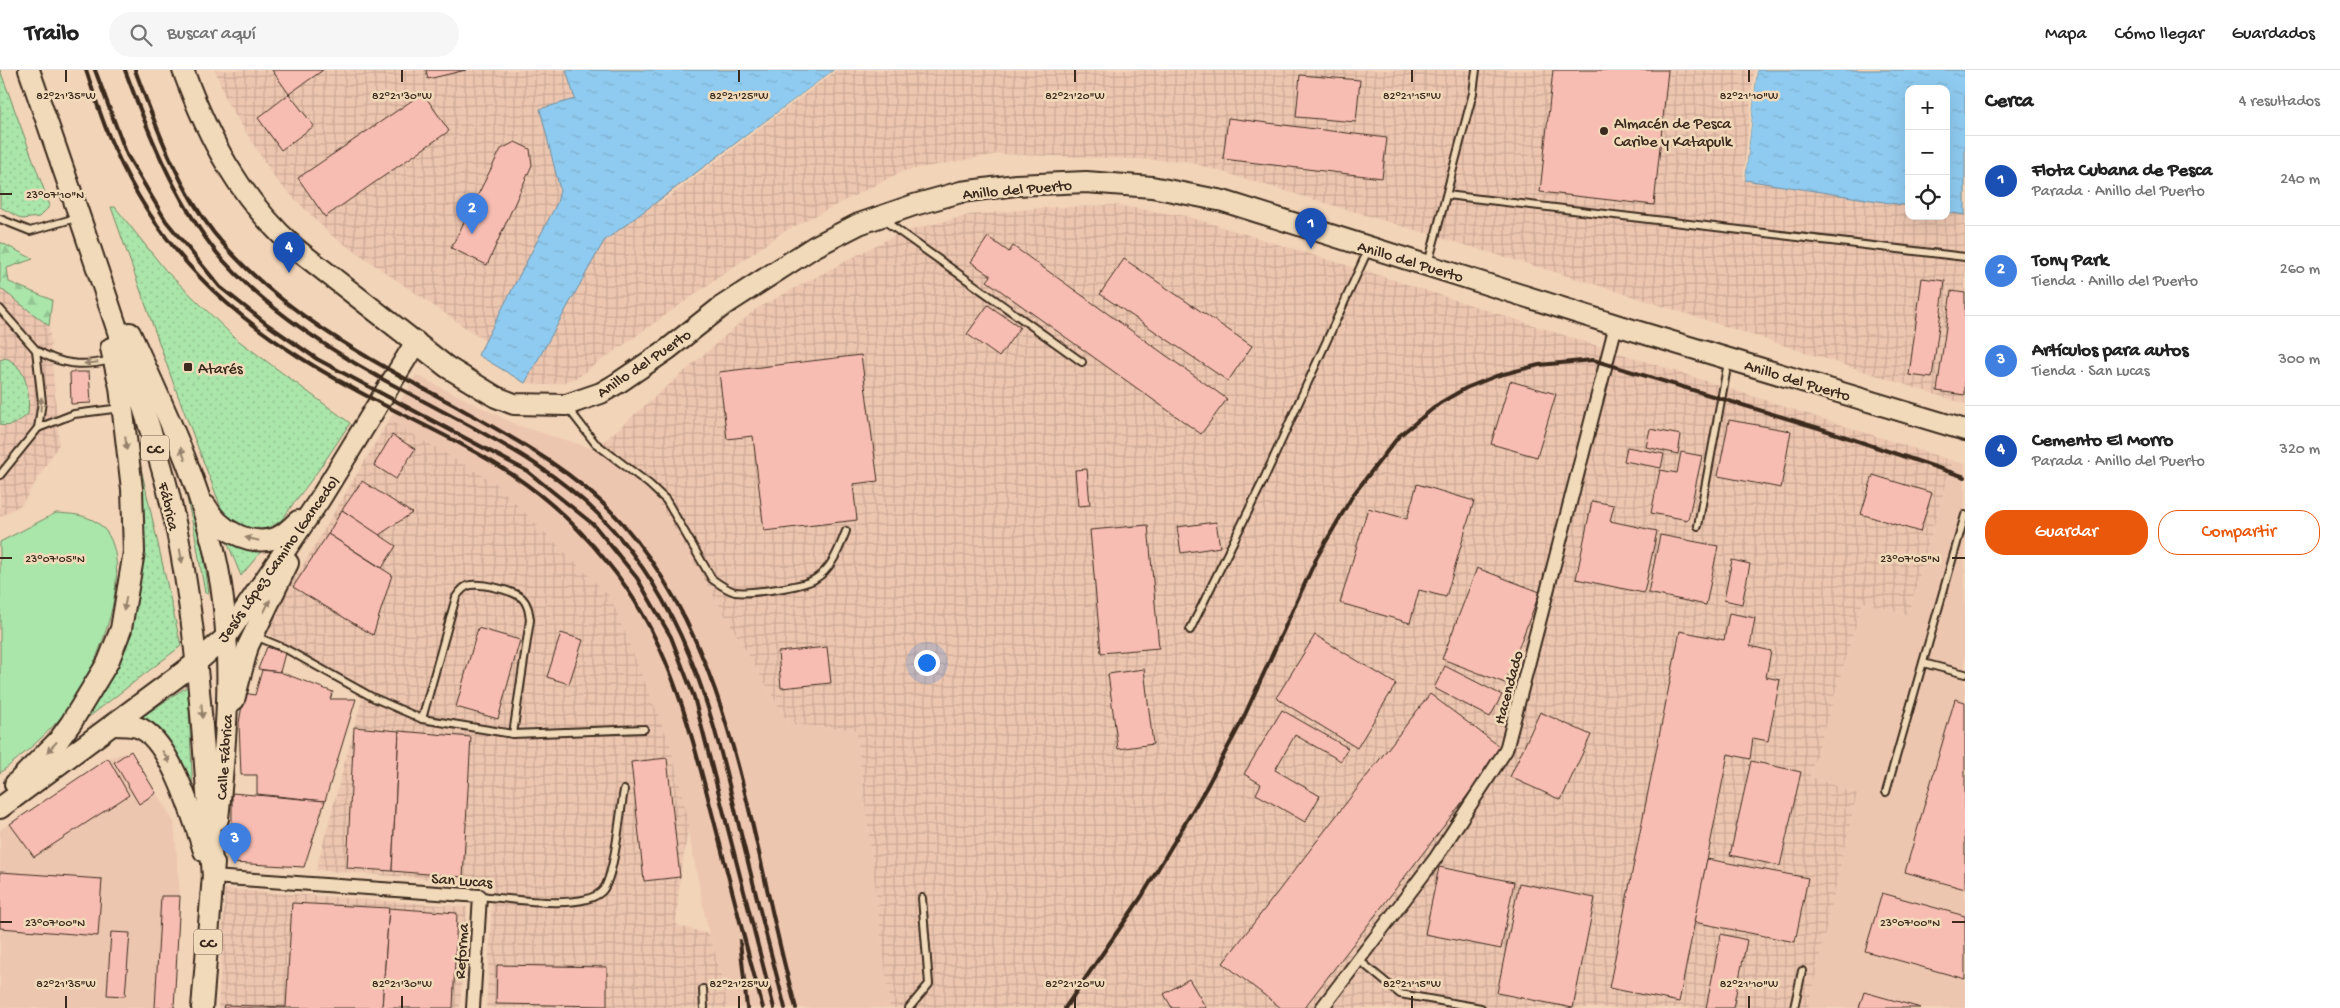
<!DOCTYPE html>
<html lang="es">
<head>
<meta charset="utf-8">
<style>
  :root { --surface:#fff; --page:#f6f6f6; --text:#222; --muted:#767676; --line:#e0e0e0; --accent:#ea580c }
  body { margin:0; font-family:"Gochi Hand",sans-serif; background:var(--page); color:var(--text) }
  .controls { position:absolute; right:15px; top:15px; display:grid; overflow:hidden; border-radius:10px; box-shadow:0 5px 20px #0002 }
  .controls button { width:45px; height:45px; display:grid; place-items:center; padding:0; border:0; border-bottom:1px solid var(--line); background:var(--surface); color:var(--text); font:25px sans-serif }
  .you { position:absolute; left:926px; top:592px; width:18px; height:18px; margin:-12px; border:4px solid #fff; border-radius:50%; background:#1a73e8; box-shadow:0 0 0 8px #1a73e833 }
  .badge { display:grid; place-items:center; width:32px; height:32px; border-radius:50%; background:var(--accent); color:#fff; font-size:16px; font-weight:700 }
  .pin { position:absolute; translate:-50% -41px; filter:drop-shadow(0 1px 2px #0008) }
  .pin::after { content:''; position:absolute; top:26px; width:18px; height:15px; background:inherit; clip-path:polygon(0 0,100% 0,50% 100%) }
  .list { margin:0; padding:0; list-style:none }
  h2 { display:flex; justify-content:space-between; align-items:center; height:65px; margin:0; padding:0 20px; font-size:21px }
  h2 small { font-size:16px; font-weight:400; color:var(--muted) }
  .list li { display:grid; grid-template-columns:32px 1fr auto; gap:15px; align-items:center; box-sizing:border-box; height:90px; padding:0 20px; border-top:1px solid var(--line) }
  .list b { display:block; font-size:19px; white-space:nowrap }
  .list p { margin:0; font-size:16px; white-space:nowrap; color:var(--muted) }
  .list em { font-size:16px; font-style:normal; color:var(--muted) }
  .actions { display:flex; gap:10px; padding:15px 20px }
  .actions a { flex:1; padding:11px 0; border:1px solid var(--accent); border-radius:20px; text-align:center; font-size:18px; color:var(--accent) }
  .actions .main { background:var(--accent); color:#fff }
  .icon { flex:none; width:28px; height:28px; fill:none; stroke:currentColor; stroke-width:2; stroke-linecap:round; stroke-linejoin:round }
  .map { position:relative; flex:none; width:1965px; height:938px; overflow:hidden }
  header { display:flex; align-items:center; gap:30px; box-sizing:border-box; height:70px; padding:0 25px; background:var(--surface); border-bottom:1px solid var(--line) }
  header strong { font-size:24px }
  nav { display:flex; gap:28px; margin-inline-start:auto; font-size:18px }
  .search { width:350px; height:45px; background:var(--page); display:flex; align-items:center; gap:12px; box-sizing:border-box; padding:0 18px; border-radius:28px; color:var(--muted); font-size:19px }
  main { display:flex }
  aside { flex:1; background:var(--surface) }
  .map>svg:first-child { display:block }
  .built { fill:#edc6b0 }
  .industrial { fill:url(#industrial-grid) }
  .green { fill:url(#green-dots); stroke:#728864 }
  .forest { fill:url(#forest-firs); stroke:#728864 }
  .pitch { fill:#aae5aa; stroke:#728864 }
  .water { fill:url(#water-ripples); stroke:#6d8b9c }
  .pier { fill:#f2d4b8 }
  .building { fill:#f8bdb2; stroke:#3b2a1e }
  .lines { fill:none; stroke-linecap:round; stroke-linejoin:round }
  .service-casing { stroke:#3b2a1e; stroke-width:10 }
  .minor-casing { stroke:#3b2a1e; stroke-width:16 }
  .primary-casing { stroke:#3b2a1e; stroke-width:24 }
  .service { stroke:#f1dab9; stroke-width:6 }
  .minor { stroke:#f1dab9; stroke-width:12 }
  .primary { stroke:#f1dab9; stroke-width:20 }
  .rail { stroke:#3b2a1e; stroke-width:4 }
  .oneway { fill:#96826c }
  .ticks { fill:none; stroke:#3b2a1e; stroke-width:2 }
  .poi-dot { fill:#3b2a1e; stroke:#f1dab9; stroke-width:2 }
  .labels { text-anchor:middle; stroke-width:5; stroke-linejoin:round; paint-order:stroke }
  .shield { fill:#f1dab9; stroke:#725f4c; stroke-width:1 }
  .shield-label { font-size:15px; font-weight:bold; fill:#3b2a1e }
  .poi-label { font-size:16px; fill:#3b2a1e; stroke:#f1dab9; text-anchor:start }
  .street-label { font-size:16px; fill:#3b2a1e; stroke:#f1dab9 }
  .ticks-label { font-size:12px; text-anchor:middle; fill:#3b2a1e; stroke:#f1dab9; stroke-width:5; stroke-linejoin:round; paint-order:stroke }
</style>
</head>
<body>
<header>
<strong>Trailo</strong>
<div class="search"><svg class="icon" aria-label="search" viewBox="0 0 24 24"><circle cx="10" cy="10" r="6"/><path d="M15 15l6 6"/></svg>Buscar aquí</div>
<nav><a>Mapa</a><a>Cómo llegar</a><a>Guardados</a></nav>
</header>
<main>
<div class="map">
<svg width="1965" height="938" viewBox="0 0 1965 938">
  <defs>
    <pattern id="industrial-grid" width="8" height="8" patternUnits="userSpaceOnUse" patternTransform="scale(1.25)"><rect width="8" height="8" fill="#edc6b0"/><path d="M0 4h8M4 0v8" fill="none" stroke="#ccaa97"/></pattern>
    <pattern id="green-dots" width="8" height="8" patternUnits="userSpaceOnUse" patternTransform="scale(1.25)"><rect width="8" height="8" fill="#aae5aa"/><path d="M2 2h.1M6 6h.1" fill="none" stroke="#93c592" stroke-width="1.8" stroke-linecap="round"/></pattern>
    <pattern id="forest-firs" width="22" height="20" patternUnits="userSpaceOnUse" patternTransform="scale(1.25)"><rect width="22" height="20" fill="#aae5aa"/><path d="M5 1l3.5 6h-7zM16 11l3.5 6h-7z" fill="#93c592"/></pattern>
    <pattern id="water-ripples" width="26" height="14" patternUnits="userSpaceOnUse" patternTransform="scale(1.25)"><rect width="26" height="14" fill="#8fcbf0"/><path d="M2 4q2-2 4 0t4 0M15 11q2-2 4 0t4 0" fill="none" stroke="#7caecd"/></pattern>
  </defs>
  <rect width="100%" height="100%" fill="#f2d4b8"/>
  <filter id="ink" filterUnits="userSpaceOnUse"><feTurbulence type="fractalNoise" baseFrequency=".02" numOctaves="2"/><feDisplacementMap in="SourceGraphic" scale="10" xChannelSelector="R" yChannelSelector="G"/><feConvolveMatrix kernelMatrix="1 2 1 2 8 2 1 2 1" color-interpolation-filters="sRGB"/></filter>
  <g filter="url(#ink)">
    <g class="built">
      <polygon points="416,305 519,356 595,379 654,425 789,654 856,660 890,938 727,938 724,911 709,864 671,677 389,350"/>
      <polygon points="1953,391 1965,394 1965,938 1808,938 1857,724 1810,706 1863,532 1908,545"/>
      <polygon points="131,681 174,752 180,826 174,938 0,938 0,760 108,688"/>
    </g>
    <g class="industrial">
      <polygon points="215,0 566,0 575,29 540,39 560,121 557,133 485,271 331,165 276,110 227,32"/>
      <polygon points="834,0 1757,0 1745,110 1909,136 1909,146 1946,146 1946,142 1965,145 1965,334 1594,214 1186,91 998,84 903,101 783,162 578,307 562,313 545,315 525,313 604,171"/>
      <polygon points="1114,135 1186,146 1378,205 1953,391 1908,545 1863,532 1810,706 1857,724 1808,938 890,938 856,660 789,654 654,425 595,379 756,239 899,163 969,145 1041,138"/>
      <polygon points="0,218 49,256 59,374 22,434 0,447"/>
      <polygon points="389,350 495,413 611,528 671,677 689,755 680,807 676,855 709,864 724,911 727,938 486,938 493,814 316,800 364,621 264,561"/>
      <polygon points="225,819 467,837 460,938 218,938"/>
    </g>
    <g class="green">
      <polygon points="0,0 50,136 39,147 22,149 0,137"/>
      <path d="M111,137H115L166,201L235,268L350,353C333,379 316,405 296,430C291,436 286,446 280,451C261,467 235,457 222,440L174,315Z"/>
      <path d="M6,288C27,297 30,323 28,344C20,351 11,358 0,355V290Z"/>
      <path d="M138,385L181,576L81,653C97,623 116,592 129,561C149,511 140,437 138,385Z"/>
      <polygon points="178,387 201,467 209,523 205,523 195,465"/>
      <polygon points="226,469 264,478 241,506"/>
      <path d="M188,616L193,726C180,696 171,660 137,650Z"/>
    </g>
    <polygon class="forest" points="0,172 33,189 7,198 9,212 52,230 49,256 0,218"/>
    <path class="pitch" d="M56,443C71,444 86,444 99,454C142,488 96,603 69,638C49,663 25,683 0,703V472Z"/>
    <g class="water">
      <polygon points="566,0 834,0 604,171 525,313 478,285 557,133 560,120 540,39 575,29"/>
      <polygon points="1757,0 1965,0 1965,145 1946,142 1946,19 1909,19 1909,136 1745,110"/>
    </g>
    <g class="pier">
      <polygon points="834,0 837,0 658,135 657,133"/>
      <polygon points="1754,0 1757,0 1745,110 1743,109"/>
    </g>
    <g class="building">
      <polygon points="272,0 323,0 289,24"/>
      <polygon points="426,0 466,0 428,9"/>
      <polygon points="1553,0 1668,0 1654,135 1540,122"/>
      <polygon points="1300,5 1360,10 1356,52 1296,47"/>
      <polygon points="423,23 449,61 325,147 298,108"/>
      <polygon points="289,24 314,56 281,80 258,48"/>
      <polygon points="1228,48 1387,68 1382,108 1223,89"/>
      <polygon points="515,72 530,79 532,95 487,195 451,178 501,79"/>
      <polygon points="988,167 1009,182 1013,176 1227,329 1201,364 987,211 991,206 971,192"/>
      <polygon points="1124,189 1252,276 1228,311 1100,224"/>
      <polygon points="1922,208 1945,211 1932,308 1909,305"/>
      <polygon points="1951,221 1965,223 1965,325 1937,321"/>
      <polygon points="988,235 1020,257 999,287 967,264"/>
      <polygon points="861,285 878,411 853,414 857,450 764,461 753,366 727,369 719,302"/>
      <polygon points="70,302 89,302 91,333 71,334"/>
      <polygon points="1510,311 1556,324 1537,387 1491,374"/>
      <polygon points="1729,350 1791,361 1781,418 1718,406"/>
      <polygon points="1650,359 1681,365 1678,384 1646,377"/>
      <polygon points="392,365 415,379 396,409 374,395"/>
      <polygon points="1627,377 1664,384 1661,398 1624,391"/>
      <polygon points="1681,382 1702,386 1688,450 1651,443 1660,400 1677,403"/>
      <polygon points="1087,399 1090,435 1078,436 1075,400"/>
      <polygon points="1873,405 1932,423 1920,462 1861,444"/>
      <polygon points="362,411 412,443 379,465 342,440"/>
      <polygon points="1417,414 1474,431 1446,527 1419,520 1410,553 1340,533 1368,438 1407,449"/>
      <polygon points="1592,431 1614,435 1610,451 1657,461 1644,523 1576,509"/>
      <polygon points="342,440 396,476 382,498 328,464"/>
      <polygon points="1216,452 1220,477 1181,483 1177,457"/>
      <polygon points="1148,455 1159,578 1101,583 1090,460"/>
      <polygon points="328,464 392,505 373,565 293,517"/>
      <polygon points="1660,465 1718,476 1706,535 1648,523"/>
      <polygon points="1732,490 1750,494 1742,534 1724,530"/>
      <polygon points="1477,498 1540,522 1505,613 1442,589"/>
      <polygon points="1729,543 1755,548 1750,576 1771,581 1766,607 1780,610 1768,671 1753,668 1750,689 1728,684 1679,932 1609,918 1680,561 1724,570"/>
      <polygon points="478,558 520,570 498,649 456,637"/>
      <polygon points="561,563 583,570 569,614 547,607"/>
      <polygon points="1315,565 1396,614 1357,678 1276,628"/>
      <polygon points="267,577 285,583 280,602 258,599"/>
      <polygon points="827,577 831,613 781,618 778,582"/>
      <polygon points="1445,596 1502,625 1490,647 1434,618"/>
      <polygon points="1144,599 1153,674 1118,679 1108,604"/>
      <polygon points="262,600 280,602 333,622 330,629 356,629 325,731 257,724 257,705 241,705 239,653 244,623 255,625"/>
      <polygon points="1430,624 1503,679 1304,938 1281,938 1223,893"/>
      <polygon points="1955,629 1965,632 1965,819 1905,802"/>
      <polygon points="1282,640 1348,678 1341,691 1295,665 1275,700 1320,726 1305,752 1256,724 1261,714 1244,704"/>
      <polygon points="1540,642 1591,665 1561,730 1510,707"/>
      <polygon points="354,657 399,661 392,801 347,798"/>
      <polygon points="399,661 471,667 463,807 392,801"/>
      <polygon points="131,681 156,723 139,734 114,692"/>
      <polygon points="108,688 129,725 34,787 10,754"/>
      <polygon points="667,688 680,807 644,811 631,692"/>
      <polygon points="1751,691 1801,702 1780,796 1730,785"/>
      <polygon points="232,723 325,731 304,797 232,793"/>
      <polygon points="1707,789 1808,808 1795,872 1694,852"/>
      <polygon points="1439,797 1514,812 1501,879 1425,864"/>
      <polygon points="0,802 102,809 98,866 0,858"/>
      <polygon points="1519,813 1595,828 1573,938 1497,923"/>
      <polygon points="1882,823 1965,846 1965,909 1865,881"/>
      <polygon points="161,826 180,826 174,938 155,938"/>
      <polygon points="292,833 389,838 382,938 223,938 224,935 286,937"/>
      <polygon points="389,838 457,843 453,938 382,938"/>
      <polygon points="111,862 130,863 125,926 107,925"/>
      <polygon points="1721,864 1747,870 1733,938 1706,938"/>
      <polygon points="497,895 607,897 607,936 496,934"/>
      <polygon points="1189,909 1206,938 1172,938 1164,924"/>
      <polygon points="1864,922 1921,938 1859,938"/>
    </g>
    <g class="lines">
      <defs>
        <g id="service">
          <polyline points="1447,125 1965,187"/>
          <polyline points="0,149 30,161 76,148"/>
          <polyline points="882,149 1082,292"/>
          <polyline points="1428,194 1473,23 1476,0"/>
          <polyline points="0,239 36,280 42,332 38,358 0,405"/>
          <path d="M36,280C61,295 83,297 111,290"/>
          <path d="M568,338L595,373L649,414L666,430L712,509C719,514 727,520 735,522C750,524 802,517 815,509C832,499 839,479 846,461"/>
          <polyline points="38,358 74,344 121,338"/>
          <polyline points="1698,456 1728,292"/>
          <polyline points="1190,560 1263,411 1368,180"/>
          <polyline points="255,566 284,578 372,627 422,649 513,664 644,659"/>
          <polyline points="1923,593 1965,604"/>
          <path d="M422,649L456,527C460,521 464,516 471,515C484,514 512,520 522,528C528,534 529,542 530,550L513,664"/>
          <polyline points="1886,722 1965,445"/>
          <path d="M480,826C507,828 585,842 603,820C615,805 620,741 624,720"/>
          <polyline points="1359,890 1400,924 1481,938"/>
          <polyline points="703,919 704,938"/>
          <polyline points="909,938 929,914 922,828"/>
          <polyline points="1794,938 1802,901"/>
        </g>
        <g id="minor">
          <polyline points="213,807 480,826 473,938"/>
          <polyline points="1322,938 1435,789 1506,680 1616,255"/>
        </g>
        <g id="primary">
          <path d="M29,0C61,92 93,184 123,277C139,325 156,373 168,421C199,548 203,677 213,807"/>
          <path d="M183,0C209,70 239,127 295,178L447,297L496,327L514,334L566,335L601,323L618,313L668,279L721,237L814,177L859,154L914,135L961,122L1016,115L1086,112L1152,117L1223,131L1616,255L1965,360"/>
          <path d="M130,263C167,344 207,426 221,515C233,592 226,672 218,749"/>
          <path d="M206,436C218,459 249,477 276,468C283,465 292,457 298,451"/>
          <polyline points="234,630 248,576 288,493"/>
          <path d="M114,655C121,655 130,655 137,657C170,667 194,751 204,781"/>
          <polyline points="15,714 58,671 71,653 108,592 121,559 134,482 132,419 120,317 111,278"/>
          <polyline points="0,738 197,592 226,567 320,429 416,272"/>
          <polyline points="202,938 214,793"/>
        </g>
      </defs>
      <use href="#service" class="service-casing"/>
      <use href="#minor" class="minor-casing"/>
      <use href="#primary" class="primary-casing"/>
      <use href="#service" class="service"/>
      <use href="#minor" class="minor"/>
      <use href="#primary" class="primary"/>
      <g class="rail">
        <path d="M86,0C95,27 103,55 115,80C172,208 264,273 384,335C427,357 473,378 513,405C547,428 581,460 607,492C667,564 689,654 712,743C729,808 745,873 763,938"/>
        <polyline points="95,0 127,85 166,151 220,217 268,255 317,289 527,401 594,455 637,508 671,567 694,627 774,938"/>
        <path d="M125,0C148,62 173,125 213,178C259,237 346,291 412,325C487,365 565,401 620,468C691,553 714,651 739,756C754,817 769,877 785,938"/>
        <path d="M135,0C156,56 177,116 214,163C276,240 368,289 454,335C513,368 576,401 622,453C737,584 750,776 796,938"/>
        <polyline points="740,871 747,938"/>
        <polyline points="1065,938 1142,826 1206,718 1242,651 1317,487 1353,425 1399,366 1440,333 1466,318 1496,306 1539,295 1593,290 1822,359 1965,407"/>
      </g>
    </g>
    <defs><path id="oneway-solid" d="M-6-.8H1V-3.2L6.5 0L1 3.2V.8H-6Z" transform="scale(1.25)"/></defs>
    <g class="oneway">
      <use href="#oneway-solid" transform="translate(91 293) rotate(174)"/>
      <use href="#oneway-solid" transform="translate(41 334) rotate(-86)"/>
      <use href="#oneway-solid" transform="translate(126 373) rotate(83)"/>
      <use href="#oneway-solid" transform="translate(183 384) rotate(-111)"/>
      <use href="#oneway-solid" transform="translate(252 469) rotate(-167)"/>
      <use href="#oneway-solid" transform="translate(181 486) rotate(80)"/>
      <use href="#oneway-solid" transform="translate(125 534) rotate(101)"/>
      <use href="#oneway-solid" transform="translate(267 536) rotate(-64)"/>
      <use href="#oneway-solid" transform="translate(202 641) rotate(85)"/>
      <use href="#oneway-solid" transform="translate(52 677) rotate(133)"/>
      <use href="#oneway-solid" transform="translate(166 687) rotate(60)"/>
    </g>
  </g>
  <path class="ticks" d="M66,0V12M402,0V12M739,0V12M1075,0V12M1412,0V12M1749,0V12M0,124H12M0,488H12M1952,488H1965M0,852H12M1952,852H1965M66,926V938M402,926V938M739,926V938M1075,926V938M1412,926V938M1749,926V938"/>
  <g class="poi-dot">
    <circle cx="1604" cy="61" r="5"/>
    <rect x="183" y="292" width="10" height="10" rx="2.5"/>
  </g>
  <g class="labels">
    <g class="shield">
      <rect x="141" y="365.5" width="28" height="25" rx="4"/>
      <rect x="194" y="859.5" width="28" height="25" rx="4"/>
    </g>
    <g class="shield-label">
      <text x="155" y="383">CC</text>
      <text x="208" y="877">CC</text>
    </g>
    <g class="poi-label">
      <text x="1614" y="58">Almacén de Pesca<tspan x="1614" dy="18">Caribe y Katapulk</tspan></text>
      <text x="198" y="303">Atarés</text>
    </g>
    <g class="street-label">
      <text transform="translate(1017 118) rotate(-5)" y="6">Anillo del Puerto</text>
      <text transform="translate(1411 190) rotate(17)" y="6">Anillo del Puerto</text>
      <text transform="translate(643 292) rotate(-34)" y="6">Anillo del Puerto</text>
      <text transform="translate(1798 309) rotate(17)" y="6">Anillo del Puerto</text>
      <text transform="translate(170 436) rotate(77)" y="6">Fábrica</text>
      <text transform="translate(277 488) rotate(-55)" y="6">Jesús López Camino (Gancedo)</text>
      <text transform="translate(1507 617) rotate(-75)" y="6">Hacendado</text>
      <text transform="translate(223 687) rotate(-86)" y="6">Calle Fábrica</text>
      <text transform="translate(462 809) rotate(4)" y="6">San Lucas</text>
      <text transform="translate(460 881) rotate(-86)" y="6">Reforma</text>
    </g>
  </g>
  <g class="ticks-label">
    <text x="66" y="29">82°21'35"W</text>
    <text x="402" y="29">82°21'30"W</text>
    <text x="739" y="29">82°21'25"W</text>
    <text x="1075" y="29">82°21'20"W</text>
    <text x="1412" y="29">82°21'15"W</text>
    <text x="1749" y="29">82°21'10"W</text>
    <text x="55" y="128">23°07'10"N</text>
    <text x="55" y="492">23°07'05"N</text>
    <text x="1910" y="492">23°07'05"N</text>
    <text x="55" y="856">23°07'00"N</text>
    <text x="1910" y="856">23°07'00"N</text>
    <text x="66" y="917">82°21'35"W</text>
    <text x="402" y="917">82°21'30"W</text>
    <text x="739" y="917">82°21'25"W</text>
    <text x="1075" y="917">82°21'20"W</text>
    <text x="1412" y="917">82°21'15"W</text>
    <text x="1749" y="917">82°21'10"W</text>
  </g>
</svg>
<div class="controls">
<button>+</button>
<button>−</button>
<button><svg class="icon" aria-label="locate" viewBox="0 0 24 24"><circle cx="12" cy="12" r="6"/><path d="M12 2v4M12 18v4M2 12h4M18 12h4"/></svg></button>
</div>
<div class="you"></div>
<div class="pin badge" style="left:1311px;top:179px;background:#1a4fb4">1</div>
<div class="pin badge" style="left:472px;top:164px;background:#3f7fe0">2</div>
<div class="pin badge" style="left:235px;top:794px;background:#3f7fe0">3</div>
<div class="pin badge" style="left:289px;top:203px;background:#1a4fb4">4</div>
</div>
<aside>
<h2>Cerca<small>4 resultados</small></h2>
<ul class="list">
<li><span class="badge" style="background:#1a4fb4">1</span><div><b>Flota Cubana de Pesca</b><p>Parada · Anillo del Puerto</p></div><em>240 m</em></li>
<li><span class="badge" style="background:#3f7fe0">2</span><div><b>Tony Park</b><p>Tienda · Anillo del Puerto</p></div><em>260 m</em></li>
<li><span class="badge" style="background:#3f7fe0">3</span><div><b>Artículos para autos</b><p>Tienda · San Lucas</p></div><em>300 m</em></li>
<li><span class="badge" style="background:#1a4fb4">4</span><div><b>Cemento El Morro</b><p>Parada · Anillo del Puerto</p></div><em>320 m</em></li>
</ul>
<div class="actions"><a class="main">Guardar</a><a>Compartir</a></div>
</aside>
</main>
</body>
</html>
